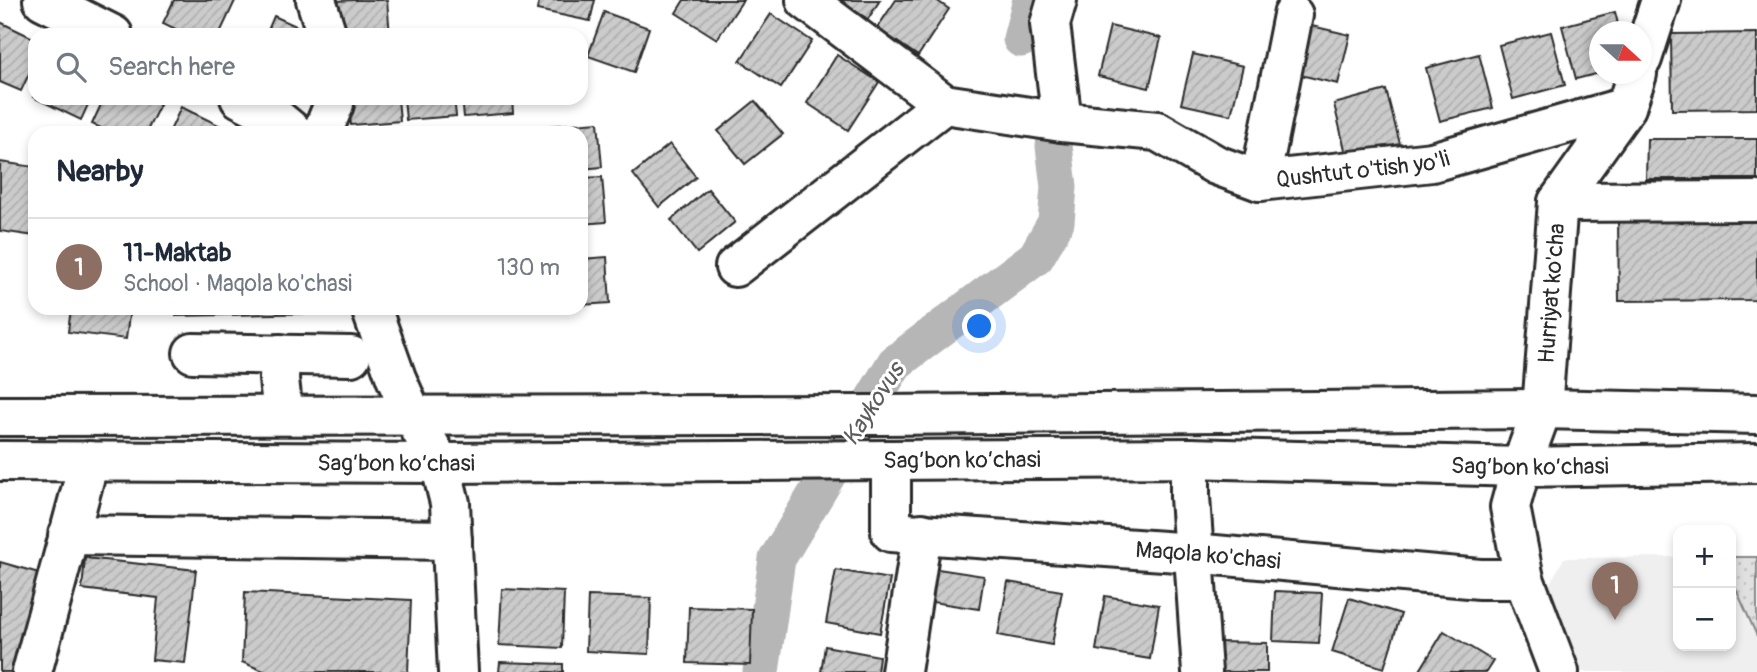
<!DOCTYPE html>
<html lang="en">
<head>
<meta charset="utf-8">
<style>
  :root { --surface:#fff; --page:#f6f6f7; --text:#1f2937; --muted:#747a83; --line:#e0e1e3; --accent:#2563eb }
  body { margin:0; font-family:Pangolin,sans-serif; background:var(--page); color:var(--text) }
  .controls { position:absolute; right:21px; bottom:21px; display:grid; overflow:hidden; border-radius:14px; box-shadow:0 4px 10px #0003 }
  .controls button { width:63px; height:63px; display:grid; place-items:center; padding:0; border:0; border-bottom:2px solid var(--line); background:var(--surface); color:var(--text); font:35px sans-serif }
  .compass { position:absolute; left:1589px; top:21px; width:63px; height:63px; border-radius:50%; background:var(--surface); box-shadow:0 4px 10px #0003; rotate:111deg }
  .you { position:absolute; left:980px; top:327px; width:24px; height:24px; margin:-18px; border:5px solid #fff; border-radius:50%; background:#1a73e8; box-shadow:0 0 0 10px #1a73e833 }
  .badge { display:grid; place-items:center; width:46px; height:46px; border-radius:50%; background:var(--accent); color:#fff; font-size:23px; font-weight:700 }
  .pin { position:absolute; translate:-50% -58px; filter:drop-shadow(0 2px 4px #0008) }
  .pin::after { content:''; position:absolute; top:37px; width:24px; height:21px; background:inherit; clip-path:polygon(0 0,100% 0,50% 100%) }
  .list { margin:0; padding:0; list-style:none }
  h2 { display:flex; justify-content:space-between; align-items:center; height:91px; margin:0; padding:0 28px; font-size:30px }
  h2 small { font-size:23px; font-weight:400; color:var(--muted) }
  .list li { display:grid; grid-template-columns:46px 1fr auto; gap:21px; align-items:center; box-sizing:border-box; height:98px; padding:0 28px; border-top:2px solid var(--line) }
  .list b { display:block; font-size:26px; white-space:nowrap }
  .list p { margin:0; font-size:23px; white-space:nowrap; color:var(--muted) }
  .list em { font-size:23px; font-style:normal; color:var(--muted) }
  .icon { flex:none; width:38px; height:38px; fill:none; stroke:currentColor; stroke-width:2; stroke-linecap:round; stroke-linejoin:round }
  .map { position:relative; flex:none; width:1757px; height:672px; overflow:hidden }
  .search { position:absolute; background:var(--surface); box-shadow:0 4px 10px #0003; left:28px; top:28px; width:560px; height:77px; display:flex; align-items:center; gap:18px; box-sizing:border-box; padding:0 24px; border-radius:21px; color:var(--muted); font-size:26px }
  .panel { position:absolute; background:var(--surface); box-shadow:0 4px 10px #0003; left:28px; top:126px; width:560px; height:189px; border-radius:21px }
  .map>svg:first-child { display:block }
  .built { fill:#efefef }
  .grass { fill:url(#grass-dots); stroke:#868686; stroke-width:2 }
  .lines { fill:none; stroke-linecap:round; stroke-linejoin:round }
  .canal { stroke:#b6b6b6; stroke-width:37 }
  .building { fill:url(#building-hatch); stroke:#2b2b2b; stroke-width:2 }
  .minor-casing { stroke:#2b2b2b; stroke-width:44 }
  .major-casing { stroke:#2b2b2b; stroke-width:44 }
  .minor { stroke:#fff; stroke-width:38 }
  .major { stroke:#fff; stroke-width:38 }
  .labels { text-anchor:middle; stroke-width:6; stroke-linejoin:round; paint-order:stroke }
  .street-label { font-size:23px; fill:#2b2b2b; stroke:#fff }
  .water-label { font-size:24px; font-style:italic; fill:#5c5c5c; stroke:#fff }
</style>
</head>
<body>
<div class="map">
<svg width="1757" height="672" viewBox="0 0 1757 672">
  <defs>
    <pattern id="grass-dots" width="8" height="8" patternUnits="userSpaceOnUse" patternTransform="scale(1.75)"><rect width="8" height="8" fill="#e0e0e0"/><path d="M2 2h.1M6 6h.1" fill="none" stroke="#c0c0c0" stroke-width="1.8" stroke-linecap="round"/></pattern>
    <pattern id="building-hatch" width="6" height="6" patternUnits="userSpaceOnUse" patternTransform="scale(1.75)"><rect width="6" height="6" fill="#cbcbcb"/><path d="M-1 1l2-2M0 6l6-6M5 7l2-2" fill="none" stroke="#aeaeae"/></pattern>
  </defs>
  <rect width="100%" height="100%" fill="#fff"/>
  <filter id="ink" filterUnits="userSpaceOnUse"><feTurbulence type="fractalNoise" baseFrequency=".0143" numOctaves="2"/><feDisplacementMap in="SourceGraphic" scale="14" xChannelSelector="R" yChannelSelector="G"/><feConvolveMatrix kernelMatrix="1 2 1 2 8 2 1 2 1" color-interpolation-filters="sRGB"/></filter>
  <g filter="url(#ink)">
    <polygon class="built" points="1678,557 1678,646 1731,646 1731,557 1757,557 1757,672 1570,672 1544,594 1564,558"/>
    <polygon class="grass" points="1731,557 1757,557 1757,636 1731,578"/>
    <g class="lines">
      <g class="canal">
        <polyline points="1021,39 1031,0"/>
        <polyline points="761,672 777,559 895,363 1036,257 1056,222 1059,187 1054,146"/>
      </g>
    </g>
    <g class="building">
      <polygon points="174,0 234,0 235,1 219,35 188,35 163,23"/>
      <polygon points="354,0 387,0 390,35 340,35 337,1"/>
      <polygon points="539,0 595,0 590,21 537,10"/>
      <polygon points="684,0 743,0 717,39 676,13"/>
      <polygon points="838,0 880,0 868,19"/>
      <polygon points="896,0 936,0 949,9 918,56 877,28"/>
      <polygon points="604,12 649,28 634,72 588,56"/>
      <polygon points="1615,12 1620,32 1600,32 1600,73 1576,79 1562,26"/>
      <polygon points="771,14 812,41 781,88 740,61"/>
      <polygon points="274,16 309,32 307,35 266,35"/>
      <polygon points="0,22 35,39 35,61 21,91 0,82"/>
      <polygon points="1299,23 1350,35 1338,84 1288,72"/>
      <polygon points="1110,26 1161,38 1149,88 1098,76"/>
      <polygon points="1551,32 1565,85 1513,99 1499,45"/>
      <polygon points="1757,33 1757,109 1672,110 1671,34"/>
      <polygon points="1193,54 1243,66 1231,115 1181,104"/>
      <polygon points="1479,54 1493,108 1440,121 1426,68"/>
      <polygon points="837,55 879,82 848,130 807,103"/>
      <polygon points="1386,90 1400,144 1347,158 1334,104"/>
      <polygon points="35,92 35,98 91,98 81,120 33,97"/>
      <polygon points="104,98 163,98 146,133 112,133 92,124"/>
      <polygon points="348,98 398,98 400,121 351,125"/>
      <polygon points="404,98 454,98 456,116 406,120"/>
      <polygon points="462,98 512,98 513,113 464,117"/>
      <polygon points="755,101 783,134 745,164 718,131"/>
      <polygon points="181,107 229,130 228,133 169,133"/>
      <polygon points="598,122 602,167 581,169 581,133 549,133 549,126"/>
      <polygon points="1647,139 1757,139 1757,179 1646,179"/>
      <polygon points="670,144 696,177 659,207 633,174"/>
      <polygon points="0,162 35,167 35,236 0,231"/>
      <polygon points="602,177 606,222 581,224 581,178"/>
      <polygon points="708,189 735,222 697,253 671,220"/>
      <polygon points="1757,219 1757,300 1619,301 1618,220"/>
      <polygon points="607,257 610,303 581,305 581,259"/>
      <polygon points="71,308 130,308 126,339 68,332"/>
      <polygon points="176,308 327,308 327,313 176,316"/>
      <polygon points="85,558 196,570 185,663 152,660 158,598 82,589"/>
      <polygon points="0,562 46,575 20,672 0,672"/>
      <polygon points="925,567 984,576 979,609 919,600"/>
      <polygon points="836,570 890,579 880,633 826,623"/>
      <polygon points="1008,582 1062,591 1052,645 998,635"/>
      <polygon points="502,589 564,592 562,648 499,645"/>
      <polygon points="1275,591 1322,593 1319,643 1273,641"/>
      <polygon points="245,592 411,600 408,672 266,672 242,662"/>
      <polygon points="588,596 651,598 649,654 586,651"/>
      <polygon points="1105,596 1159,605 1150,659 1096,650"/>
      <polygon points="1349,598 1401,614 1384,668 1332,652"/>
      <polygon points="689,607 752,609 750,665 687,663"/>
      <polygon points="1444,631 1493,661 1486,672 1419,672"/>
      <polygon points="1218,642 1267,643 1267,672 1218,672"/>
      <polygon points="825,646 879,656 877,672 821,672"/>
      <polygon points="500,662 563,664 563,672 499,672"/>
    </g>
    <g class="lines">
      <defs>
        <g id="minor">
          <polyline points="43,0 113,35"/>
          <polyline points="316,0 327,35"/>
          <polyline points="806,0 944,104"/>
          <polyline points="1057,0 1050,24 1062,122"/>
          <polyline points="1642,59 1661,0"/>
          <polyline points="240,98 271,114 294,133"/>
          <polyline points="322,133 334,104 334,98"/>
          <polyline points="1260,181 1293,15"/>
          <polyline points="1558,202 1757,201"/>
          <path id="s1" d="M735,267L944,104L1062,122L1157,131L1216,165L1260,181L1432,162L1626,107"/>
          <polyline points="371,308 396,378 412,415 440,463 450,503 458,672"/>
          <polyline points="193,353 351,356"/>
          <polyline points="280,354 279,379 283,415"/>
          <polyline points="1190,458 1190,497 1202,672"/>
          <path id="s2" d="M891,460V532L1193,553L1480,579H1524"/>
          <polyline points="68,535 452,540"/>
          <polyline points="32,672 89,461"/>
          <polyline points="901,672 922,533"/>
          <path id="s3" d="M1559,672L1524,579L1510,507L1521,467L1542,409L1558,202L1626,107L1637,74"/>
        </g>
        <g id="major">
          <polyline points="0,416 882,415 1542,409 1757,414"/>
          <path id="s4" d="M0,461L440,463L1190,458L1521,467L1757,463"/>
        </g>
      </defs>
      <use href="#minor" class="minor-casing"/>
      <use href="#major" class="major-casing"/>
      <use href="#minor" class="minor"/>
      <use href="#major" class="major"/>
    </g>
  </g>
  <g class="labels">
    <g class="street-label">
      <text dy="8" stroke="none"><textPath href="#s1" startOffset="698">Qushtut o'tish yo'li</textPath></text>
      <text dy="8" stroke="none"><textPath href="#s3" startOffset="392">Hurriyat ko'cha</textPath></text>
      <text dy="8" stroke="none"><textPath href="#s4" startOffset="962">Sag’bon ko’chasi</textPath></text>
      <text dy="8" stroke="none"><textPath href="#s4" startOffset="396">Sag’bon ko’chasi</textPath></text>
      <text dy="8" stroke="none"><textPath href="#s4" startOffset="1530">Sag’bon ko’chasi</textPath></text>
      <text dy="8" stroke="none"><textPath href="#s2" startOffset="390">Maqola ko'chasi</textPath></text>
    </g>
    <g class="water-label">
      <text transform="translate(873 404) rotate(-57)" y="8">Kaykovus</text>
    </g>
  </g>
</svg>
<div class="controls">
<button>+</button>
<button>−</button>
</div>
<svg class="compass" viewBox="-18 -18 36 36"><path d="M0-13l5 13h-10z" fill="#e53935"/><path d="M0 13l5-13h-10z" fill="#747a83"/></svg>
<div class="you"></div>
<div class="pin badge" style="left:1615px;top:620px;background:#8d6e63">1</div>
<div class="search"><svg class="icon" aria-label="search" viewBox="0 0 24 24"><circle cx="10" cy="10" r="6"/><path d="M15 15l6 6"/></svg>Search here</div>
<section class="panel">
<h2>Nearby<small></small></h2>
<ul class="list">
<li><span class="badge" style="background:#8d6e63">1</span><div><b>11-Maktab</b><p>School · Maqola ko'chasi</p></div><em>130 m</em></li>
</ul>
</section>
</div>
</body>
</html>
